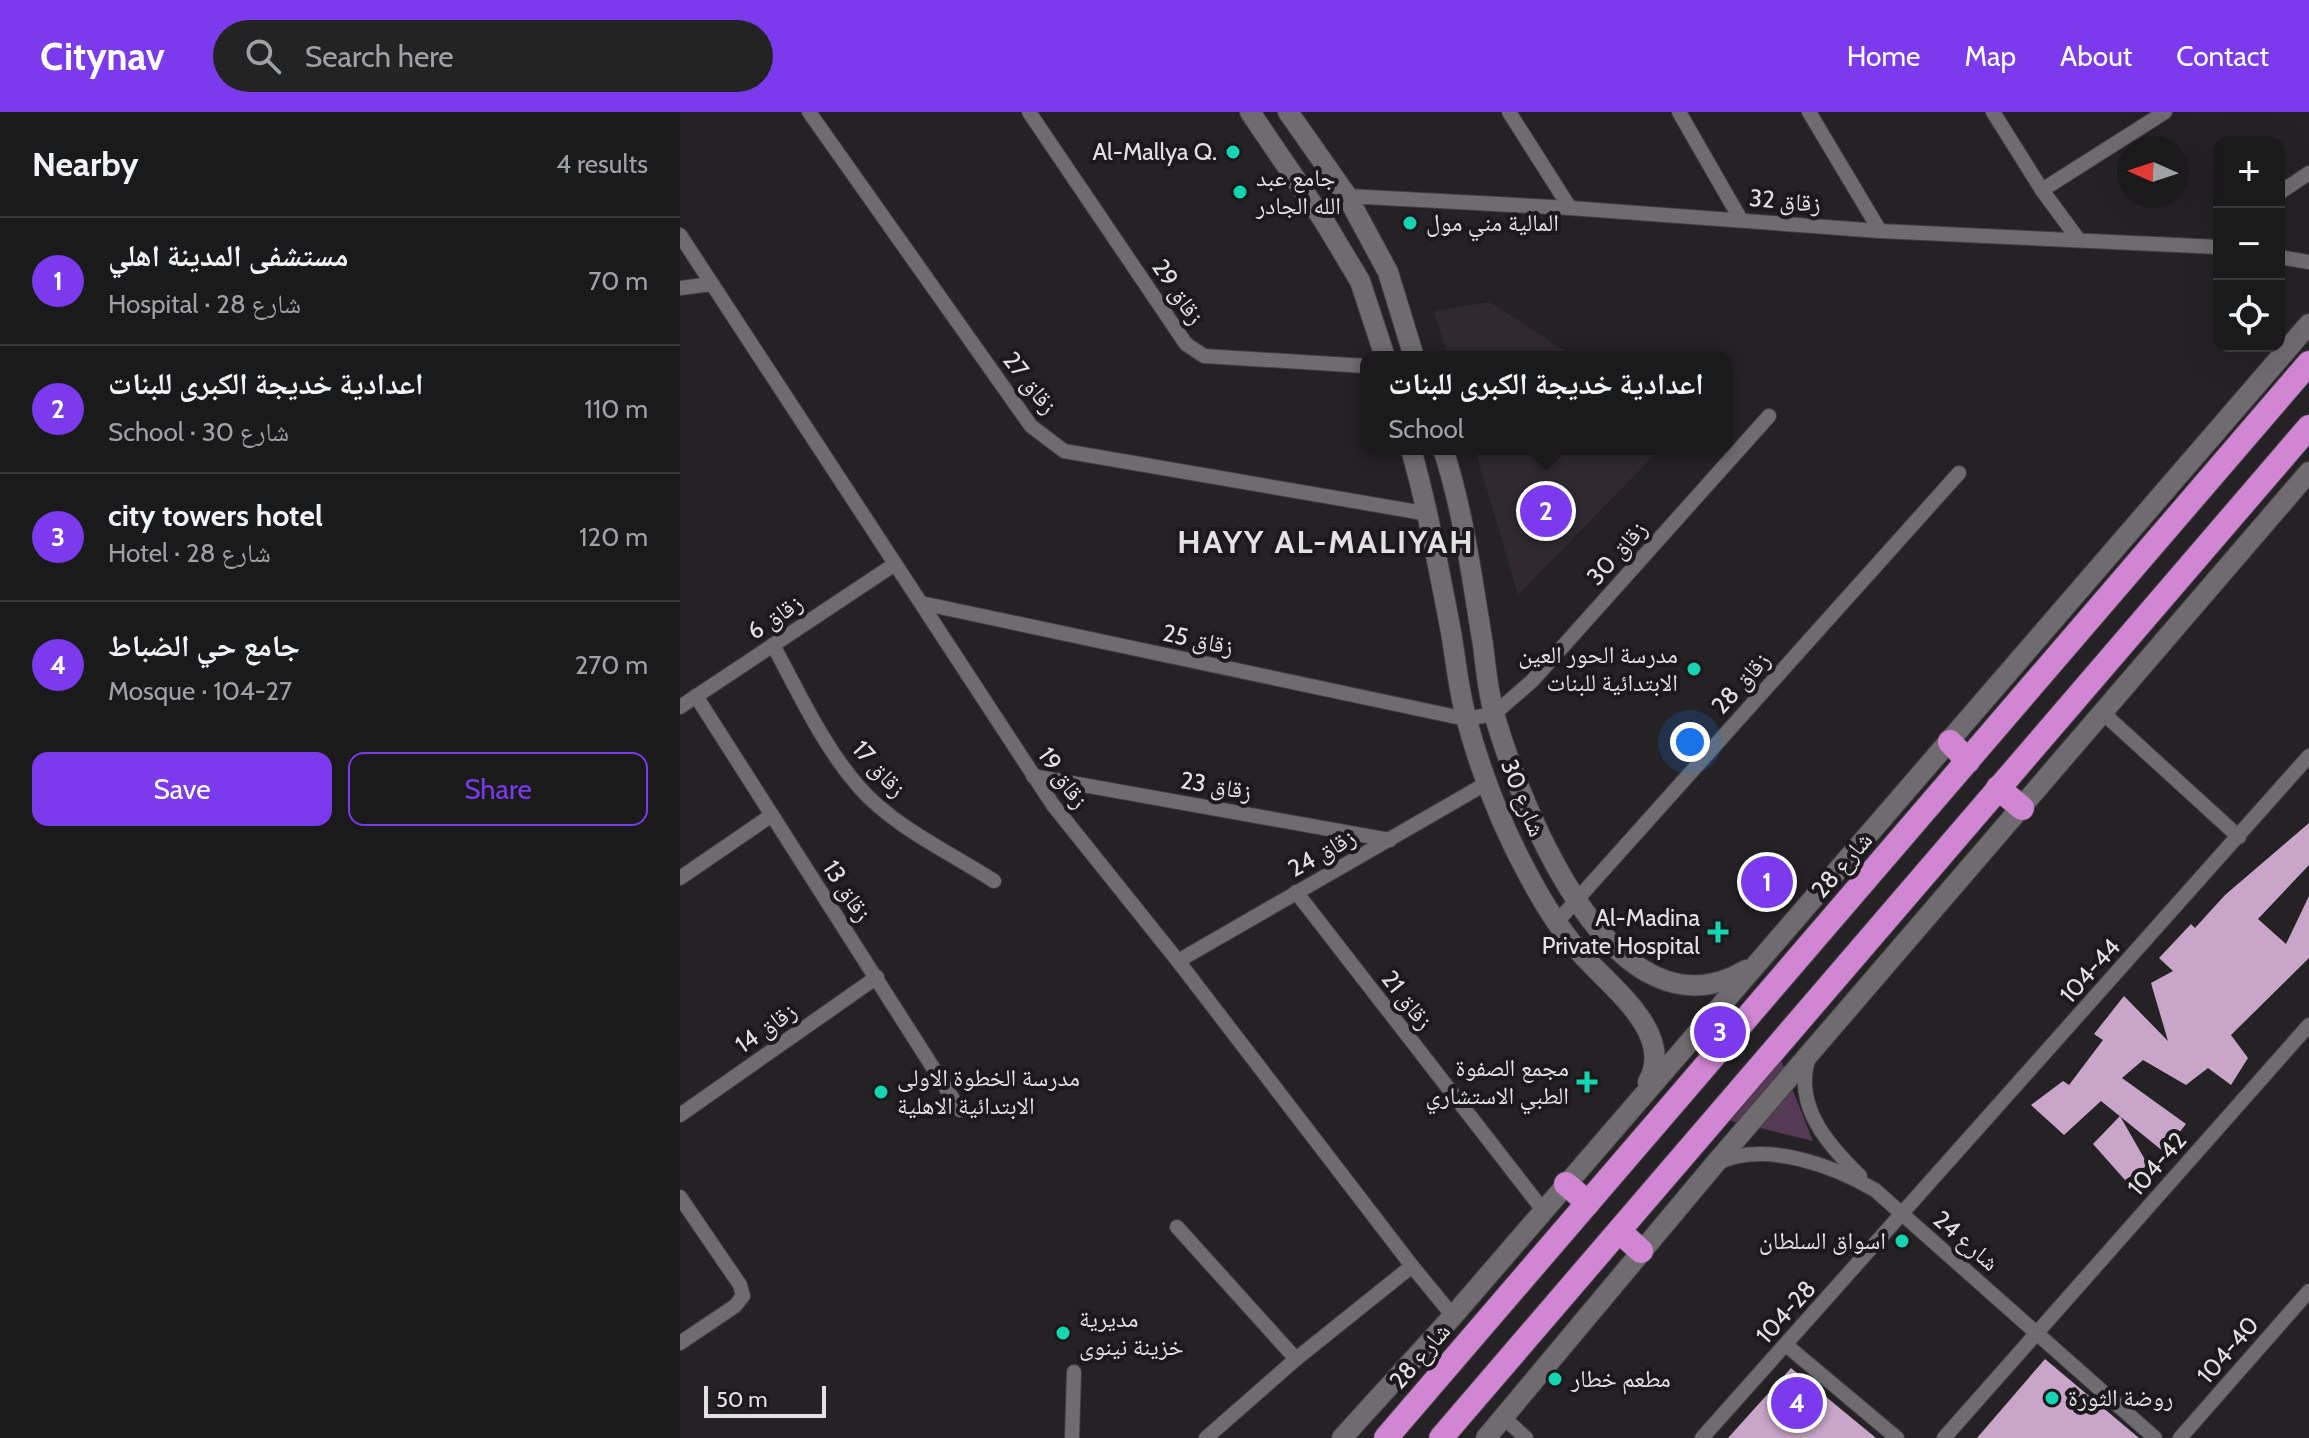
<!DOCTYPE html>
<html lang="en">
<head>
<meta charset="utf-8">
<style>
  :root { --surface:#1b1a1b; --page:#242324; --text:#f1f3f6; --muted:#a0a1a3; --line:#39383a; --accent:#7c3aed }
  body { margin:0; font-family:Cabin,"Noto Naskh Arabic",sans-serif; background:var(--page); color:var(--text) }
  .controls { position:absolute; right:24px; top:24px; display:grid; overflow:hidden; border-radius:16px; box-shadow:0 8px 32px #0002 }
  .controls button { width:72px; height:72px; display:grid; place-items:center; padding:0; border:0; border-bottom:2px solid var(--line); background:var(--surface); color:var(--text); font:40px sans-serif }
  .compass { position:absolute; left:1437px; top:24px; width:72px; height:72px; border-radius:50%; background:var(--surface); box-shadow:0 8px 32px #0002; rotate:273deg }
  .scale { position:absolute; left:24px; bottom:20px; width:122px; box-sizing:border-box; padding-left:8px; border:4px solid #e3e2e3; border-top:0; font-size:22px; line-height:28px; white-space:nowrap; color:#e3e2e3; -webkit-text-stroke:6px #1b191b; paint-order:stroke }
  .you { position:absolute; left:1010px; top:630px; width:28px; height:28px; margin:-20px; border:6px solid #fff; border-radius:50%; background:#1a73e8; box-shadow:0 0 0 12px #1a73e833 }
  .badge { display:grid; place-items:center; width:52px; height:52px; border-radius:50%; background:var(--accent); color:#fff; font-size:26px; font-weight:700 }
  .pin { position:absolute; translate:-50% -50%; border:4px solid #fff; box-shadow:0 2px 8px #0006 }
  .popup { position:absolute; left:680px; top:239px; width:372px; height:104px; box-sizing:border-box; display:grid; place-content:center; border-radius:16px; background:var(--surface); filter:drop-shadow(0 2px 6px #0005); font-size:26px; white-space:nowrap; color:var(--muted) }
  .popup b { font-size:30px; color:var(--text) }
  .popup::after { content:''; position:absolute; left:50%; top:100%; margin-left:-16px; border:16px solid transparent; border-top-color:var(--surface) }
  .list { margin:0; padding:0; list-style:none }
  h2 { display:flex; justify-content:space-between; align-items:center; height:104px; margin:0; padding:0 32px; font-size:34px }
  h2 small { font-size:26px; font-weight:400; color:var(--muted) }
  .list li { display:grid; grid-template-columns:52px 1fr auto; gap:24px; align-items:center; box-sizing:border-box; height:128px; padding:0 32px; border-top:2px solid var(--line) }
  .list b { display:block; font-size:30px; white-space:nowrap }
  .list p { margin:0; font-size:26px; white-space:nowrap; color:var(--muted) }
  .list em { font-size:26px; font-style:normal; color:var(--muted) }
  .actions { display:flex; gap:16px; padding:24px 32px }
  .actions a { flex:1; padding:18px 0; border:2px solid var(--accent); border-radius:16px; text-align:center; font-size:28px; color:var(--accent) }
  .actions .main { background:var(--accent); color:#fff }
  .icon { flex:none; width:44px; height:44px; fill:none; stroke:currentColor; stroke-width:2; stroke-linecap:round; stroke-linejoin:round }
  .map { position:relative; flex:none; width:1629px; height:1326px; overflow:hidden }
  header { display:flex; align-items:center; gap:48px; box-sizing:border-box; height:112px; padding:0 40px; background:var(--accent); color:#fff }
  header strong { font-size:38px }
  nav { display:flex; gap:44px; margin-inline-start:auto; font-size:28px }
  .search { width:560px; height:72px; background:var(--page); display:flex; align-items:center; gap:20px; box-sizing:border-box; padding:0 28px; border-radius:44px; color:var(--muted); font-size:30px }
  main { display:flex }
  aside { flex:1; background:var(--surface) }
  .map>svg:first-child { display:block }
  .built { fill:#302a30 }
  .grass { fill:#553955 }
  .building { fill:#c9a6c9 }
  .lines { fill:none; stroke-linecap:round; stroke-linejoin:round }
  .street-casing { stroke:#413f41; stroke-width:16 }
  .secondary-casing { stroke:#413f41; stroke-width:22 }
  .highway-casing { stroke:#413f41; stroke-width:26 }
  .street { stroke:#6e6c6e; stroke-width:14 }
  .secondary { stroke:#6e6c6e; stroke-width:20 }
  .highway { stroke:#d186d4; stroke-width:24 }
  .poi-dot { fill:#15d5b3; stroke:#1b191b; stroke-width:3 }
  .labels { text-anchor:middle; stroke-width:8; stroke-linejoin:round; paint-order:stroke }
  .poi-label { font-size:24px; fill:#e3e2e3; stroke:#1b191b; text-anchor:start }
  .street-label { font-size:24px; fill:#e3e2e3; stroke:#1b191b }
  .district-label { font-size:32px; font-weight:bold; letter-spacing:2px; fill:#e3e2e3; stroke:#1b191b }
</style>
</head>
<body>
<header>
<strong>Citynav</strong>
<div class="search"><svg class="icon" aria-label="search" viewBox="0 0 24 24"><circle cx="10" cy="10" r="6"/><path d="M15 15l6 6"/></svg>Search here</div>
<nav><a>Home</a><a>Map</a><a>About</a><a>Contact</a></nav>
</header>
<main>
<aside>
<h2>Nearby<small>4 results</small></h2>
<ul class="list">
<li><span class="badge">1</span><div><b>مستشفى المدينة اهلي</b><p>Hospital · شارع 28</p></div><em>70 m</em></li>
<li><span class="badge">2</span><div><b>اعدادية خديجة الكبرى للبنات</b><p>School · شارع 30</p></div><em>110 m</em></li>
<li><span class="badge">3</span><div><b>city towers hotel</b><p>Hotel · شارع 28</p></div><em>120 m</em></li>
<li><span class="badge">4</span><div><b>جامع حي الضباط</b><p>Mosque · 104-27</p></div><em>270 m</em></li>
</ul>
<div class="actions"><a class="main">Save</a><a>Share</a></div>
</aside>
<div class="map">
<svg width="1629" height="1326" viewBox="0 0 1629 1326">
  <rect width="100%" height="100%" fill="#242224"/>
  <g class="built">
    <polygon points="810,190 894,245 768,245 754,199"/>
    <polygon points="795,337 980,337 838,483"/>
  </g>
  <polygon class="grass" points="1100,946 1133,1029 1047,1008"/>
  <g class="building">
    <polygon points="1629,711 1629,753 1578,807 1606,832 1629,784 1629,846 1551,923 1568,946 1551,973 1528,956 1506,973 1463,948 1442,966 1506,1012 1484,1040 1421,989 1384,1023 1351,993 1383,969 1389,973 1423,928 1414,922 1444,884 1488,929 1471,871 1493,859 1479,846 1511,812 1515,816 1545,783"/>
    <polygon points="1440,1004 1468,1053 1445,1068 1413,1032"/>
    <polygon points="1365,1247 1459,1326 1297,1326"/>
    <polygon points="1111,1256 1196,1326 1048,1326"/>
  </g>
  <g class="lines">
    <defs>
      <g id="street">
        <polyline points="129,0 351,314 384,339 749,402"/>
        <polyline points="349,0 506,232 524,244 686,254"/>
        <polyline points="829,0 890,96"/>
        <polyline points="999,0 1061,108"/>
        <polyline points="1129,0 1200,119"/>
        <polyline points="1313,0 1362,78 1398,127"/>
        <polyline points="1362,78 1485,0"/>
        <polyline points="1599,81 1629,61"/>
        <polyline points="667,84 890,96 1200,119 1539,135"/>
        <polyline points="0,123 373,693 498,849 732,1154 773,1204"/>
        <polyline points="1599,145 1629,150"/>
        <polyline points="0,176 32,172"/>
        <polyline points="241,491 786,607 814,602 852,569 1089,304"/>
        <path d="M93,533C119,581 143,634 179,675C214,715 269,740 314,769"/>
        <polyline points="16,584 280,998"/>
        <polyline points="0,595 215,452"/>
        <polyline points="1423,601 1559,725"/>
        <polyline points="353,664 710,728"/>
        <polyline points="0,766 92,703"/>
        <polyline points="616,780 863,1098"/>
        <polyline points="876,811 1279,361"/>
        <polyline points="498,849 807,671"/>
        <path d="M1128,948C1114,995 1149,1034 1180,1064"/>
        <polyline points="0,1003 197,865"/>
        <path d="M1038,1051C1085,1028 1154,1054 1195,1078L1475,1326"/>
        <polyline points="0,1085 60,1173 63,1184 55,1194 0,1231"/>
        <polyline points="497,1115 616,1247"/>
        <polyline points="1106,1233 1217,1326"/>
        <polyline points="823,1305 846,1326"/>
        <polyline points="392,1326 394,1260"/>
        <polyline points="526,1326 616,1247 732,1154"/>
        <polyline points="1022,1326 1629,644"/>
        <polyline points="1264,1326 1629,913"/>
        <polyline points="1500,1326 1629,1179"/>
      </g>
      <g id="secondary">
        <polyline points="570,0 644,109 680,169 705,245"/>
        <polyline points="608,0 667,84 708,160 734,245"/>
        <path d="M731,337C748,398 759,458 771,520C776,550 779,581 787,609C802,664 823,717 850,766C864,792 878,815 897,837C925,871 997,920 968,970"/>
        <path d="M763,337C784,401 792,467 803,533C806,557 808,582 815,605C842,697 935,936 1066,858"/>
        <polyline points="662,1326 773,1204 1629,212"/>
        <polyline points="806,1326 1034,1053 1629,360"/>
      </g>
      <g id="highway">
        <polyline points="1270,630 1288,649"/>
        <polyline points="1318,676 1342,696"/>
        <polyline points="886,1072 908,1091"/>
        <polyline points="939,1119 961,1139"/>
        <polyline points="706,1326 1629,251"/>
        <polyline points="761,1326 1629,315"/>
      </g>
    </defs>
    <use href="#street" class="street-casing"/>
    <use href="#secondary" class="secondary-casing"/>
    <use href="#highway" class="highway-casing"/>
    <use href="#street" class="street"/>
    <use href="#secondary" class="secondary"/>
    <use href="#highway" class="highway"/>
  </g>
  <g class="poi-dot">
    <circle cx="553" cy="40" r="8"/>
    <circle cx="560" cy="80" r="8"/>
    <circle cx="730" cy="111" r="8"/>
    <circle cx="1014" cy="557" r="8"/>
    <path d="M1034 808h8v8h8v8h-8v8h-8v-8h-8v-8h8z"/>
    <path d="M903 958h8v8h8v8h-8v8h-8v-8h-8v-8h8z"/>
    <circle cx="201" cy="980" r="8"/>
    <circle cx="1222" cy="1129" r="8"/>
    <circle cx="383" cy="1221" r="8"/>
    <circle cx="875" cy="1267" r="8"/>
    <circle cx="1372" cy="1286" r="8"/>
  </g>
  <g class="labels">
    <g class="poi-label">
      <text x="537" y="48" text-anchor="end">Al-Mallya Q.</text>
      <text x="576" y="74">جامع عبد<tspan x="576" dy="28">الله الجادر</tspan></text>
      <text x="746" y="119">المالية مني مول</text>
      <text x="998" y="551" text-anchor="end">مدرسة الحور العين<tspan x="998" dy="28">الابتدائية للبنات</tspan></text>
      <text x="1020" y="814" text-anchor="end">Al-Madina<tspan x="1020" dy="28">Private Hospital</tspan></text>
      <text x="889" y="964" text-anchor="end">مجمع الصفوة<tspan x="889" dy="28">الطبي الاستشاري</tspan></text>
      <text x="217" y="974">مدرسة الخطوة الاولى<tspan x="217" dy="28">الابتدائية الاهلية</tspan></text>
      <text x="1206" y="1137" text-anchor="end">اسواق السلطان</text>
      <text x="399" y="1215">مديرية<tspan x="399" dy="28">خزينة نينوى</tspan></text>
      <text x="891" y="1275">مطعم خطار</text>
      <text x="1388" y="1294">روضة الثورة</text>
    </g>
    <g class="street-label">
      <text transform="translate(1105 89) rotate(5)" y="8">زقاق 32</text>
      <text transform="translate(498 180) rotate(56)" y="8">زقاق 29</text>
      <text transform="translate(350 271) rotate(52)" y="8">زقاق 27</text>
      <text transform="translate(937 441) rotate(-48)" y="8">زقاق 30</text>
      <text transform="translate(95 505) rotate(-34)" y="8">زقاق 6</text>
      <text transform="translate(518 528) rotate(12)" y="8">زقاق 25</text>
      <text transform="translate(1061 571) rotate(-48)" y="8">زقاق 28</text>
      <text transform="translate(199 657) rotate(48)" y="8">زقاق 17</text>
      <text transform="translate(383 666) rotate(55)" y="8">زقاق 19</text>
      <text transform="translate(536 674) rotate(10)" y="8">زقاق 23</text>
      <text transform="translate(843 686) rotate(68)" y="8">شارع 30</text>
      <text transform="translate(642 741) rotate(-29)" y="8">زقاق 24</text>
      <text transform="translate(1162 753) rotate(-49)" y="8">شارع 28</text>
      <text transform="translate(167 779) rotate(57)" y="8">زقاق 13</text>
      <text transform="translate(1410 859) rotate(-48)" y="8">104-44</text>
      <text transform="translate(727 888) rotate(52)" y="8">زقاق 21</text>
      <text transform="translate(86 916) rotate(-35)" y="8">زقاق 14</text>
      <text transform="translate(1477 1052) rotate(-49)" y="8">104-42</text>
      <text transform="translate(1286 1129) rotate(41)" y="8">شارع 24</text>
      <text transform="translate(1106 1200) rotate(-48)" y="8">104-28</text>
      <text transform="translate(1548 1238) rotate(-49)" y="8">104-40</text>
      <text transform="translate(740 1244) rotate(-49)" y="8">شارع 28</text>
    </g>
    <g class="district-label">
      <text x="646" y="441">HAYY AL-MALIYAH</text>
    </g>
  </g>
</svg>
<div class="controls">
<button>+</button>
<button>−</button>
<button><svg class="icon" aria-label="locate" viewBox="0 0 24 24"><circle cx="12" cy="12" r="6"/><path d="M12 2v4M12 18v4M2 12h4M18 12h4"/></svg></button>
</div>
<svg class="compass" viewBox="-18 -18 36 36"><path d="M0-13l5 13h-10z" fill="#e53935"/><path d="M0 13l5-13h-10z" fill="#a0a1a3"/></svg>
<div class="scale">50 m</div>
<div class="you"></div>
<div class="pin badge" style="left:1087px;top:770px">1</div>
<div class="pin badge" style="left:866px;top:399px">2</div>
<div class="popup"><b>اعدادية خديجة الكبرى للبنات</b>School</div>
<div class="pin badge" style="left:1040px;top:920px">3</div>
<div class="pin badge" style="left:1117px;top:1291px">4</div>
</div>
</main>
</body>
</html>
